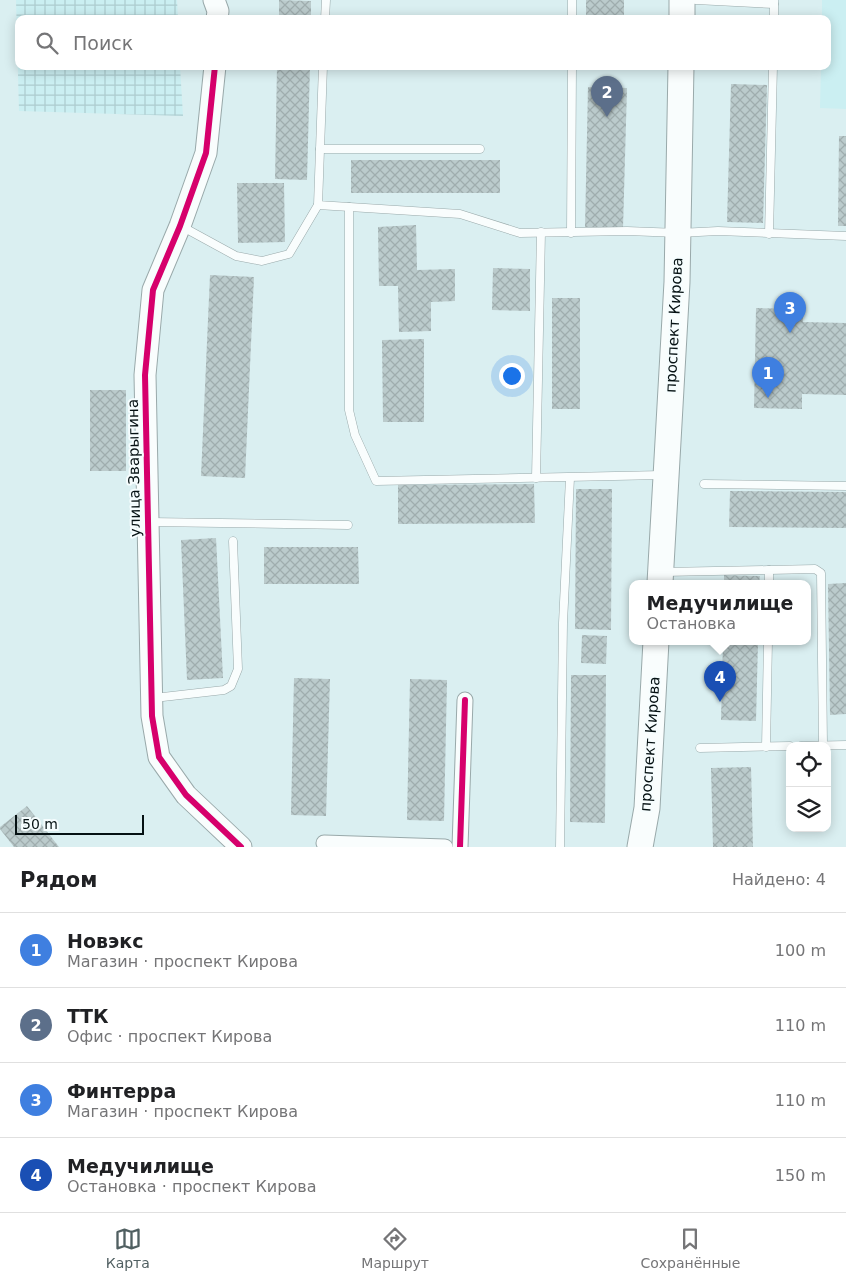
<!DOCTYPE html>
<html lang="ru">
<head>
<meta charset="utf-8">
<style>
  :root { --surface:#fff; --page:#f6f6f6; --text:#202124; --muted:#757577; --line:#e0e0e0; --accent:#505f61 }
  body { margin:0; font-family:"DejaVu Sans",sans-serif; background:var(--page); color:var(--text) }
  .controls { position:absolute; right:15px; bottom:15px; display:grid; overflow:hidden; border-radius:10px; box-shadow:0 2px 12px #0003 }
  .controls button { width:45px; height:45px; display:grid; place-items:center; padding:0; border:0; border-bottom:1px solid var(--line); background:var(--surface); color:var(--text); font:25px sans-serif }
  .scale { position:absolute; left:15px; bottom:12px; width:129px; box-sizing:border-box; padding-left:5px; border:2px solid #051113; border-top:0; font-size:14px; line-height:18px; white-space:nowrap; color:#051113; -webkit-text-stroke:4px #f6fdfe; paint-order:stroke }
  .you { position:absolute; left:511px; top:375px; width:18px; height:18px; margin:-12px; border:4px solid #fff; border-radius:50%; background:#1a73e8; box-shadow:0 0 0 8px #1a73e833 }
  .badge { display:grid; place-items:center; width:32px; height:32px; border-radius:50%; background:var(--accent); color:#fff; font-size:16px; font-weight:700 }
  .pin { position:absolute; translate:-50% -41px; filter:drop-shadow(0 1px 2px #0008) }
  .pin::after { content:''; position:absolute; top:26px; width:18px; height:15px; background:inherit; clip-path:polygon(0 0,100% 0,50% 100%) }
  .popup { position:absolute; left:629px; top:580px; width:182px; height:65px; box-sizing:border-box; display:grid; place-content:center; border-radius:10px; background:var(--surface); filter:drop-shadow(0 1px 4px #0005); font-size:16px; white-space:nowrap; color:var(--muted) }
  .popup b { font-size:19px; color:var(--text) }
  .popup::after { content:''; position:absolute; left:50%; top:100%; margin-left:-10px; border:10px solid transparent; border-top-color:var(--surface) }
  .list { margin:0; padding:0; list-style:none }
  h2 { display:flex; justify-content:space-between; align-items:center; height:65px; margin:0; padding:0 20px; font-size:21px }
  h2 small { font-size:16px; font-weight:400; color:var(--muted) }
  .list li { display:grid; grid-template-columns:32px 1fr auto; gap:15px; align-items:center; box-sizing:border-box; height:75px; padding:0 20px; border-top:1px solid var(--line) }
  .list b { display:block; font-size:19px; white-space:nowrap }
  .list p { margin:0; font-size:16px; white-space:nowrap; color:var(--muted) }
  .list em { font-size:16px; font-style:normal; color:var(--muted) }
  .icon { flex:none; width:28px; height:28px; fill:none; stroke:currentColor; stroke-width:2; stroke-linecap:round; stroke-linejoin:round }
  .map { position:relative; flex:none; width:846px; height:847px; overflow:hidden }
  .search { position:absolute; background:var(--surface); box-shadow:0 2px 12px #0003; left:15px; right:15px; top:15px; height:55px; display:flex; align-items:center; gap:12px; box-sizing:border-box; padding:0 18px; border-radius:10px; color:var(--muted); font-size:19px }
  .sheet { height:365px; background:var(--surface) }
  nav { display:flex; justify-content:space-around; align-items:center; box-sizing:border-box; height:70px; border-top:1px solid var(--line); background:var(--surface); font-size:14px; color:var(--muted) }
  nav a { display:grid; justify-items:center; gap:2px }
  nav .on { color:var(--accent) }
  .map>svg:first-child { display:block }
  .built { fill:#cbeff2 }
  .industrial { fill:url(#industrial-grid) }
  .building { fill:url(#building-cross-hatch) }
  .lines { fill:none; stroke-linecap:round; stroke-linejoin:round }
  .lane-casing { stroke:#99a9aa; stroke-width:9 }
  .street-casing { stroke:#99a9aa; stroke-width:17 }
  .secondary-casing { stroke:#99a9aa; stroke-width:23 }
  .primary-casing { stroke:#99a9aa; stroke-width:27 }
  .lane { stroke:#f9fdfd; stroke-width:8 }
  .street { stroke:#f9fdfd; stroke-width:15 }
  .secondary { stroke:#f9fdfd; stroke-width:21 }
  .primary { stroke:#f9fdfd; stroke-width:25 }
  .cycleway-casing { stroke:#f6fdfe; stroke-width:9 }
  .cycleway { stroke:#d6006c; stroke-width:6 }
  .labels { text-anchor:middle; stroke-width:4; stroke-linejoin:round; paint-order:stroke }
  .street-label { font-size:15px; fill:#051113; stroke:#f6fdfe }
</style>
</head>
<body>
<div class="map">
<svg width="846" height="847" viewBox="0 0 846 847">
  <defs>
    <pattern id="industrial-grid" width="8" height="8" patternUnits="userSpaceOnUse" patternTransform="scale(1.25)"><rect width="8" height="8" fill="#cbeff2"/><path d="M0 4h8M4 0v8" fill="none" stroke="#adcccf"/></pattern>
    <pattern id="building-cross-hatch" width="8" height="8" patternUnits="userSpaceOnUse" patternTransform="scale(1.25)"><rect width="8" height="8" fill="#bbcbcc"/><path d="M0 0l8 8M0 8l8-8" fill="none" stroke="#9fadae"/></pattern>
  </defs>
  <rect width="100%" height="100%" fill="#daeff1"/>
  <polygon class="built" points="822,0 846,0 846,109 820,108 821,66 827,66 827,19 822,19"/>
  <polygon class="industrial" points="16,0 177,0 178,19 19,19 19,66 180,66 183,116 19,111"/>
  <g class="building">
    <polygon points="279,0 311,1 311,19 279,19"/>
    <rect x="586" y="0" width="38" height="19"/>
    <polygon points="277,66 310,66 307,180 275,179"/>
    <polygon points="731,84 767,85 763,223 727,222"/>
    <polygon points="588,87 627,88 623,228 585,227"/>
    <polygon points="839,136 846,136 846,226 838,226"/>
    <rect x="351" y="160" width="149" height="33"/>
    <polygon points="237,183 284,183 285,242 238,243"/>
    <polygon points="416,225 417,270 455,269 455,301 431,302 431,331 399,332 398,286 379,286 378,227"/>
    <polygon points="493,268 530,269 530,311 492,310"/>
    <polygon points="210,275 254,277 245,478 201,476"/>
    <rect x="552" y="298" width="28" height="111"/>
    <polygon points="756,308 803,309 803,322 846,323 846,395 802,394 802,409 754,408"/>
    <polygon points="424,339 424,422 383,422 382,340"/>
    <rect x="90" y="390" width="36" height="81"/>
    <polygon points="534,484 535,523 398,524 398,485"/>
    <polygon points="576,489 612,489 611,630 575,629"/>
    <polygon points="730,491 846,492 846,528 729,527"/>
    <polygon points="216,538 223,678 187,680 181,540"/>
    <polygon points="264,547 358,547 359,584 264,584"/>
    <polygon points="724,575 760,576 759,583 724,583"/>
    <polygon points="846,583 846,714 830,715 828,584"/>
    <polygon points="582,635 607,636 606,664 581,663"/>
    <polygon points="723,641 758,641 756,721 721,720"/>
    <polygon points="571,675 606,675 605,823 570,822"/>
    <polygon points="294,678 330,679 326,816 291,815"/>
    <polygon points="410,679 447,680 444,821 407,820"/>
    <polygon points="751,767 753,847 713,847 711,768"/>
    <polygon points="27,806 59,847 14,847 0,829 0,827"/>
  </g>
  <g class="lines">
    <defs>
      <g id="lane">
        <polyline points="696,0 774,4"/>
        <polyline points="325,19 326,0"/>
        <polyline points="572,19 572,0"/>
        <polyline points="774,19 774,1"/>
        <polyline points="323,66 318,205 460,214 520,233 627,231 679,233 718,231 846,236"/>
        <polyline points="320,149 480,149"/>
        <polyline points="349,207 349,410 355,435 376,481 662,475"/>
        <polyline points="181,226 236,256 262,261 289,254 318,205"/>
        <polyline points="571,233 572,66"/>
        <polyline points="769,234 773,66"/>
        <polyline points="536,478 541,232"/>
        <polyline points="704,484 846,486"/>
        <polyline points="150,522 348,525"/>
        <polyline points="769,570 815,569 821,573 823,745"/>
        <polyline points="664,572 769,570 769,583"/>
        <polyline points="154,698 224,690 231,686 238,669 233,541"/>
        <polyline points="801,746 846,745"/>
        <polyline points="766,747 768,641"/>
        <polyline points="700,748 790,746"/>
        <polyline points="560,847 563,623 570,478"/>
      </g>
      <g id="street">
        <polyline points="324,843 445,847"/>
        <polyline points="460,847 465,700"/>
      </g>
      <g id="secondary">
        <polyline points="214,0 218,11 217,19"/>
        <polyline points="215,66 206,153 180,226 153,290 145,375 152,716 159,757 186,795 241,847"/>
      </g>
      <g id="primary">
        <polyline points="682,19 682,0"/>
        <polyline points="660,583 677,282 681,66"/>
        <polyline points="640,847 647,808 656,641"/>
      </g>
    </defs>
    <use href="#lane" class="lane-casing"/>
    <use href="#street" class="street-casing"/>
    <use href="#secondary" class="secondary-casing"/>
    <use href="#primary" class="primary-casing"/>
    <use href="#lane" class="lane"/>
    <use href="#street" class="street"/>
    <use href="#secondary" class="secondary"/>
    <use href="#primary" class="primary"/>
    <defs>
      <g id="cycleway">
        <polyline points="215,66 206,153 180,226 153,290 145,375 152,716 159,757 186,795 241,847"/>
        <polyline points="460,847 465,700"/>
      </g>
    </defs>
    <use href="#cycleway" class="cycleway-casing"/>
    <use href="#cycleway" class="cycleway"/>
  </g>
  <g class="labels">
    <g class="street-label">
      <text transform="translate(674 325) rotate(-87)" y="5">проспект Кирова</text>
      <text transform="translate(134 468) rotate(-91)" y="5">улица Зварыгина</text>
      <text transform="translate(650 744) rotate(-86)" y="5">проспект Кирова</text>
    </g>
  </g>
</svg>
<div class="controls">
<button><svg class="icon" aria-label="locate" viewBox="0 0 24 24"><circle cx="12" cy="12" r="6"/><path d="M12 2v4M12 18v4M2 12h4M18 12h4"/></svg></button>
<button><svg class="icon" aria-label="layers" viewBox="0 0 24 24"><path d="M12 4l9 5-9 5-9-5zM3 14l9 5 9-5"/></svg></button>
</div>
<div class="scale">50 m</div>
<div class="you"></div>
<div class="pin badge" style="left:768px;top:398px;background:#3f7fe0">1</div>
<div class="pin badge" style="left:607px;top:117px;background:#5c6f8a">2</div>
<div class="pin badge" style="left:790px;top:333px;background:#3f7fe0">3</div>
<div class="pin badge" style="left:720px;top:702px;background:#1a4fb4">4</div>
<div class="popup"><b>Медучилище</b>Остановка</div>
<div class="search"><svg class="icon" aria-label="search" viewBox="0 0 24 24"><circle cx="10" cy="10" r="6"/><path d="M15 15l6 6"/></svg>Поиск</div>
</div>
<section class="sheet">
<h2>Рядом<small>Найдено: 4</small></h2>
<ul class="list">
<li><span class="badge" style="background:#3f7fe0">1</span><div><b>Новэкс</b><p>Магазин · проспект Кирова</p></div><em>100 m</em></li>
<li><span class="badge" style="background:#5c6f8a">2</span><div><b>ТТК</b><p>Офис · проспект Кирова</p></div><em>110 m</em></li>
<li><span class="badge" style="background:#3f7fe0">3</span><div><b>Финтерра</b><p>Магазин · проспект Кирова</p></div><em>110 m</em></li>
<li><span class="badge" style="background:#1a4fb4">4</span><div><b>Медучилище</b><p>Остановка · проспект Кирова</p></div><em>150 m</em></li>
</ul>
</section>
<nav>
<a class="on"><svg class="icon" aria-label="map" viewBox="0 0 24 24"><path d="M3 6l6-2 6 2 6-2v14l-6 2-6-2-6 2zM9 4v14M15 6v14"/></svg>Карта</a>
<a><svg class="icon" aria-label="directions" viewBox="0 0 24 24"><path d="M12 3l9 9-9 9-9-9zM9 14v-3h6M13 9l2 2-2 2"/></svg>Маршрут</a>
<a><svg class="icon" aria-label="saved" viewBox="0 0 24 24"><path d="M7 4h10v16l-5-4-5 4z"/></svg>Сохранённые</a>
</nav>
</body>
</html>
